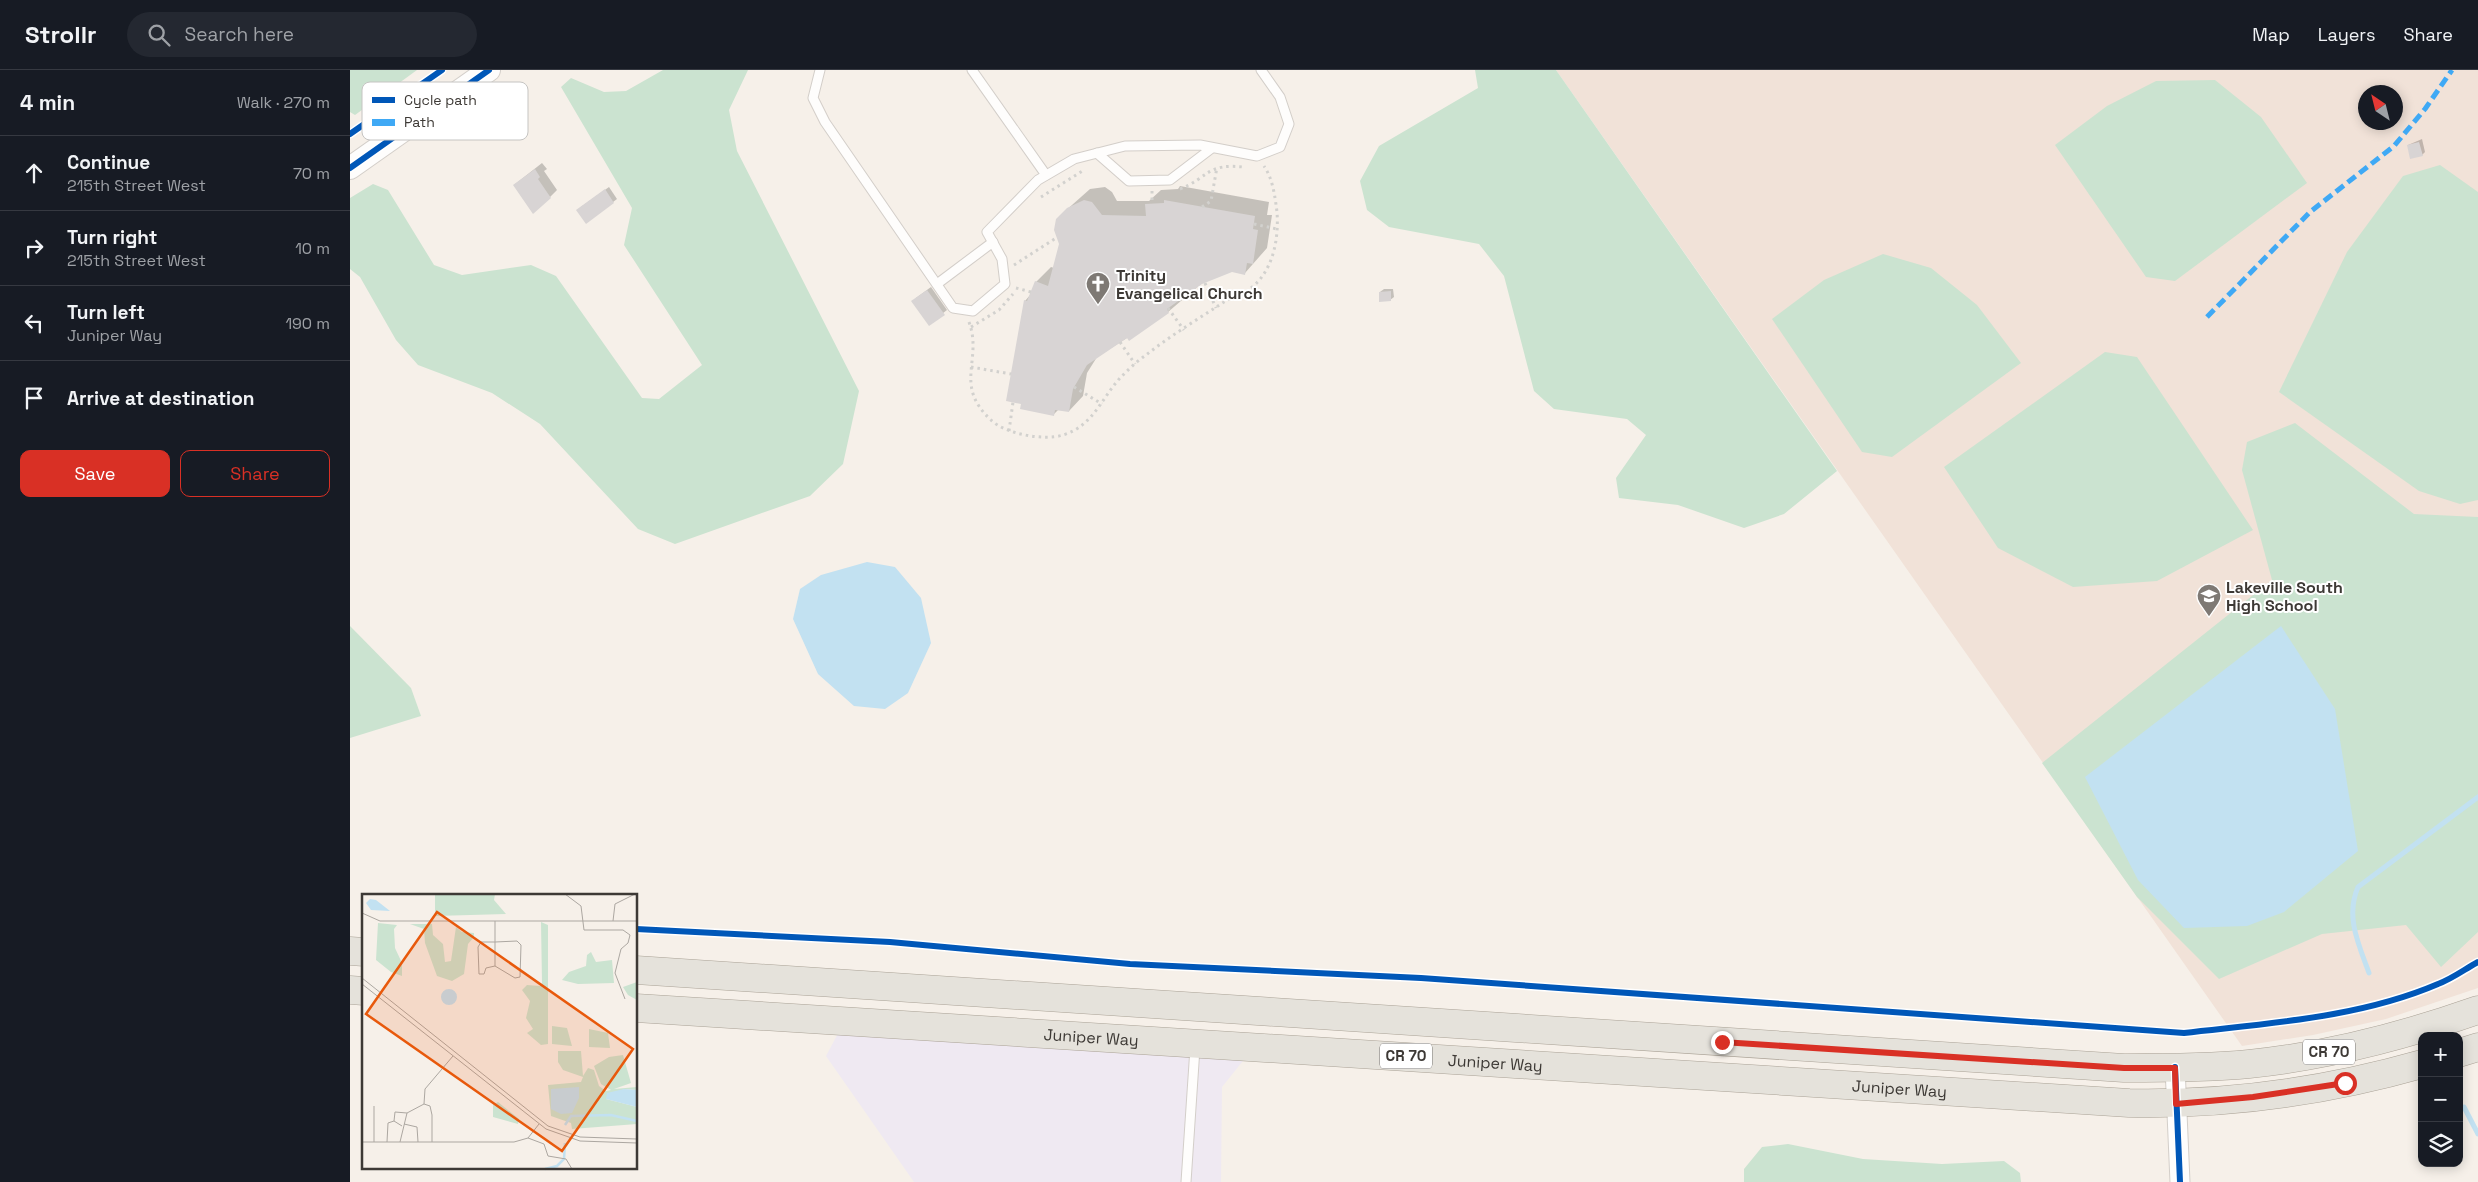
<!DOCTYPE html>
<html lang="en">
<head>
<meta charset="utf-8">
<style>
  :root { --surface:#171b24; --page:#242831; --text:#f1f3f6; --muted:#9ea1a6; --line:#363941; --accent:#d93025 }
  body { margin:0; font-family:"Space Grotesk",sans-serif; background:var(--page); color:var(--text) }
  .controls { position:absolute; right:15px; bottom:15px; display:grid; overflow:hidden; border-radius:10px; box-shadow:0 2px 12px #0003 }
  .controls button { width:45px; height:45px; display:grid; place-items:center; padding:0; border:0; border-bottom:1px solid var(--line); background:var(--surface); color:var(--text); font:25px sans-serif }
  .compass { position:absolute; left:2008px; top:15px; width:45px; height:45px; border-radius:50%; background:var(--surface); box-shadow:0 2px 12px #0003; rotate:325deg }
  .stop { position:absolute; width:15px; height:15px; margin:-11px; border:4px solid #d93025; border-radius:50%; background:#fff }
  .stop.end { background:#d93025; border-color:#fff; box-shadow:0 1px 5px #0008 }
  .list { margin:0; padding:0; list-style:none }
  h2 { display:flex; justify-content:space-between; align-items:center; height:65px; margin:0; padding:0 20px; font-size:21px }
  h2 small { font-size:16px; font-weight:400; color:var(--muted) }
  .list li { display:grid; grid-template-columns:32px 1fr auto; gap:15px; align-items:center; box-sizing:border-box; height:75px; padding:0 20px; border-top:1px solid var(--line) }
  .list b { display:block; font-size:19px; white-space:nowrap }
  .list p { margin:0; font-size:16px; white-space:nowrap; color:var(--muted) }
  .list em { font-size:16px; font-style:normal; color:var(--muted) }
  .actions { display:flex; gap:10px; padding:15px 20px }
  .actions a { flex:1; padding:11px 0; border:1px solid var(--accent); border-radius:10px; text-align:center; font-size:18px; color:var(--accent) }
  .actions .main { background:var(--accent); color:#fff }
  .icon { flex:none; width:28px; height:28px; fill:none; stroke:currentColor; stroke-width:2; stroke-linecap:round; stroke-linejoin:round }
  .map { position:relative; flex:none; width:2128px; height:1112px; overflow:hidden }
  header { display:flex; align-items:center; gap:30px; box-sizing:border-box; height:70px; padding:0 25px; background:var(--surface); border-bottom:1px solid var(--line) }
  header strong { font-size:24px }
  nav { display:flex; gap:28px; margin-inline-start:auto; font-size:18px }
  .search { width:350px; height:45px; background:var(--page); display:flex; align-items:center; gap:12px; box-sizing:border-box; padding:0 18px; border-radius:28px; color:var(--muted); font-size:19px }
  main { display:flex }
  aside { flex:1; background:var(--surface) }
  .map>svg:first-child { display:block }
  .industrial { fill:#efe9f2 }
  .education { fill:#f1e2d8; fill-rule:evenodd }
  .green { fill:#cbe3d0 }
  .water { fill:#c2e1f1 }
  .shadow { fill:#0003 }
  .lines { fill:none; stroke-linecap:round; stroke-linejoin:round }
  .stream { stroke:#c2e1f1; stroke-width:5 }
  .building { fill:#d8d4d4 }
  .service-casing { stroke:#d3cec9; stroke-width:11 }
  .minor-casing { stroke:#d3cec9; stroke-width:21 }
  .tertiary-casing { stroke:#d3cec9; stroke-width:24 }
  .primary-casing { stroke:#aaa296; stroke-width:29 }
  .path { stroke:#d2d1ce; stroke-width:3; stroke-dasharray:2.5 4; stroke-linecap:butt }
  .service { stroke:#fefdfc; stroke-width:9 }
  .minor { stroke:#fefdfc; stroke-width:19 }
  .tertiary { stroke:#fefdfc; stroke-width:22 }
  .primary { stroke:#e5e2db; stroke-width:28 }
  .quiet { stroke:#3fa9f5; stroke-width:5; stroke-dasharray:10 5; stroke-linecap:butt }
  .cycleway-casing { stroke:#fff; stroke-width:9 }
  .cycleway { stroke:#0057b8; stroke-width:6 }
  .route { stroke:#d93025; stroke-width:6 }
  .labels { text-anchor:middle; stroke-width:4; stroke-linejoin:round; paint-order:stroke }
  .shield { fill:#fff; stroke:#777472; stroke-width:1 }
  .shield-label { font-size:15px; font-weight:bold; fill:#3d3935 }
  .poi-label { font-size:16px; font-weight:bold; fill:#3d3935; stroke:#fff; text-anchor:start }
  .street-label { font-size:16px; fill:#3d3935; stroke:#fff }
  .inset-river { fill:none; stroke:#c2e1f1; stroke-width:2.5 }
  .inset-road { fill:none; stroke:#aca7a1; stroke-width:1 }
  .view { fill:#e8590c; fill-opacity:0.15; stroke:#e8590c; stroke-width:2.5 }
  .inset-edge { fill:none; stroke:#3d3935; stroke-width:2.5 }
  .key { fill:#fff; stroke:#c5c4c2; stroke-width:1 }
  .key-label { font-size:14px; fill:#3d3935 }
</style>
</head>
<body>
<header>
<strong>Strollr</strong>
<div class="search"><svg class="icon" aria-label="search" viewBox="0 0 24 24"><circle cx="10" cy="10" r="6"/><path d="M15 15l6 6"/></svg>Search here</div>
<nav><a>Map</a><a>Layers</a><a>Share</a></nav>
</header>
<main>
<aside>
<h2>4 min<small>Walk · 270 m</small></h2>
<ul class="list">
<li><svg class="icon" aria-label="ahead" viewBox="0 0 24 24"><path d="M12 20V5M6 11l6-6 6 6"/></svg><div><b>Continue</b><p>215th Street West</p></div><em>70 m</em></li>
<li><svg class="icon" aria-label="right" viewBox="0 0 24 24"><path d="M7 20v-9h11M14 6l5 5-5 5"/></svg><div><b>Turn right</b><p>215th Street West</p></div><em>10 m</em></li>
<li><svg class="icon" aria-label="left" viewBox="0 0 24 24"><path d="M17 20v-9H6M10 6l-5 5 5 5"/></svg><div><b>Turn left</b><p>Juniper Way</p></div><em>190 m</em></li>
<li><svg class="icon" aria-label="arrive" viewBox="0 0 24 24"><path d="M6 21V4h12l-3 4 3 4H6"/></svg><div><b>Arrive at destination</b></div></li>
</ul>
<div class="actions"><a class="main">Save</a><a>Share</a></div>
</aside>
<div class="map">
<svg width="2128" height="1112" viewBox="0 0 2128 1112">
  <rect width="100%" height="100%" fill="#f6f0e9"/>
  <polygon class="industrial" points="492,956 905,976 872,1017 871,1112 564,1112 476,986"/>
  <path class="education" d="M1206,0H2128V918L2036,949L1963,965L1892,976ZM2016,22H2046V52H2016Z"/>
  <g class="green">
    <polygon points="0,0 67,0 5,45 0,42"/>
    <polygon points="313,0 398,0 379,40 387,81 509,321 493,394 460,426 325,474 288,459 190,354 142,323 68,295 46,270 10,207 0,199 0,128 23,114 38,120 84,195 112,205 181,195 206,206 292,328 309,329 352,295 274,175 282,138 211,17 221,8 254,22 276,21"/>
    <polygon points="1125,0 1206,0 1487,401 1434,444 1394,458 1328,435 1269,428 1266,408 1296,365 1277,349 1204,339 1184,321 1154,206 1129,174 1039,157 1017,140 1010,111 1029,76 1128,18"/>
    <polygon points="1865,10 1911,47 1957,113 1825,211 1796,207 1705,75 1757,36 1806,11"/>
    <polygon points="2090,95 2128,122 2128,430 2110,434 2069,421 1929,322 1997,182 2053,106"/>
    <polygon points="1533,184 1581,198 1627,235 1671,293 1542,387 1512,382 1422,249 1474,210"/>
    <polygon points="1755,282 1787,287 1903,460 1807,511 1723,517 1648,478 1594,397"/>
    <polygon points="1945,353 2064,444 2128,447 2128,862 2091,897 2056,855 1972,864 1869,909 1787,827 1692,693 1922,510 1892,400 1897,372"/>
    <polygon points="0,556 61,618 71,646 0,668"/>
    <polygon points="1438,1074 1513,1089 1592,1094 1654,1091 1670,1103 1671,1112 1394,1112 1394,1099 1412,1077"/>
  </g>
  <g class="water">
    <polygon points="517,492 545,497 571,528 581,573 558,623 535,639 504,636 468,604 443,549 450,519 471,505"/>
    <polygon points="1931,556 1985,639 2008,781 1934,842 1897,856 1834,858 1788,810 1735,707"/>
  </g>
  <g class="shadow">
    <polygon points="2072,69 2075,82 2072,85 2058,75"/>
    <polygon points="192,93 197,99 194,101 207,120 200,127 164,115"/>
    <polygon points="830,116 919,132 917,145 922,145 917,178 895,203 882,201 852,213 818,242 747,287 737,303 733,326 719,341 709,339 704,344 675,231 681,224 686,212 701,197 704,198 710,174 713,143 740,119 755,117 762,122 767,131 799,131 811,120 828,119"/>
    <polygon points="259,117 267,129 237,152 231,137"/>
    <polygon points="581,217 597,240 579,254 566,228"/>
    <polygon points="1034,219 1043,219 1044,227 1040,230 1030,222"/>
  </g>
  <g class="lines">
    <g class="stream">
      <path d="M2019,903C2009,875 1995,847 2008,817L2128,727"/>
      <polyline points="2114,1037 2128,1064"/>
    </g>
  </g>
  <g class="building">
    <polygon points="2069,72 2073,86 2060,89 2057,75"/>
    <polygon points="185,99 190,107 188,109 201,128 183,144 163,115"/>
    <polygon points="255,119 264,133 236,154 226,140"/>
    <polygon points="734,130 742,132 752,145 796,146 795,134 814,133 814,130 905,146 903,159 908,160 903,194 897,193 895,205 882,202 852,214 817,239 819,243 779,271 777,268 737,295 723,319 719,342 705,340 704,346 670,339 671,334 656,331 674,230 677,231 685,211 698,216 709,174 704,160 706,149 717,138"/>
    <polygon points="577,220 595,245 579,256 561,231"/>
    <polygon points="1041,221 1041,231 1029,232 1029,222"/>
  </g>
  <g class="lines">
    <defs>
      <g id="service">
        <polyline points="470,0 463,28 475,52 603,238 623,241 655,214 652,189 637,162 688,110 724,89 775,76 850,75 907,86 930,77 939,54 930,27 911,0"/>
        <polyline points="622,0 696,105"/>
        <polyline points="747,83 779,111 820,110 862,78"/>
        <polyline points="587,214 643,172"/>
        <polyline points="836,1112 845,978"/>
      </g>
      <polyline id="minor" points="1825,997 1830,1112"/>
      <polyline id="tertiary" points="0,98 139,0"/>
      <g id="primary">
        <polyline points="0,881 14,882"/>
        <path d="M286,900L1774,998C1816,998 1858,998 1899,994C1978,986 2054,966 2128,940"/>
        <polyline points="0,920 14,921"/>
        <path id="s1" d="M286,938L1779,1033C1878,1035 1977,1021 2072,994"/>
        <polyline points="2109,983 2128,977"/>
      </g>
    </defs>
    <use href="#service" class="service-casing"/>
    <use href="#minor" class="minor-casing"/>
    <use href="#tertiary" class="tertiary-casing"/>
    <use href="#primary" class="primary-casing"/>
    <g class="path">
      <path d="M830,119C858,108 857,93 893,97"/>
      <polyline points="802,121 802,134"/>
      <polyline points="691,127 734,100"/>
      <polyline points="852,137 861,131 867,97"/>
      <polyline points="904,154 927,159"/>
      <polyline points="664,195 706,168"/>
      <polyline points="855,213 866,238"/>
      <polyline points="666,218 681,222"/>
      <polyline points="818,238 834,260"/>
      <path d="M619,252C633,290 603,315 641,350C655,364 694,371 713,365C743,356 751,329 770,308C778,300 787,291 796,285C820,266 848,249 874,232C883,227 894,225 901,218C923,201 929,169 927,142C925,127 923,109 914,96"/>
      <polyline points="621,257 649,240 663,224"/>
      <polyline points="770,272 785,294"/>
      <polyline points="621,297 661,304"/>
      <polyline points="724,317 752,334"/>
      <polyline points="659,361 663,332"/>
    </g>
    <use href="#service" class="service"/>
    <use href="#minor" class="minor"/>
    <use href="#tertiary" class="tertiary"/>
    <use href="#primary" class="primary"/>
    <polyline class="quiet" points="1857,247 1960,142 2044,76 2075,39 2102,0"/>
    <defs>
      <g id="cycleway">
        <polyline points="0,64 92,0"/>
        <polyline points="0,98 139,0"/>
        <path d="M286,859L540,872L780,894L1071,908L1834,963C1918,953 2009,948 2088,914C2102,909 2115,899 2128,892"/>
        <polyline points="1825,997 1830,1112"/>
      </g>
    </defs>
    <use href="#cycleway" class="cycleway-casing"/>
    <use href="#cycleway" class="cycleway"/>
  </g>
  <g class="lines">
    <polyline class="route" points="1372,972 1774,998 1825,998 1826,1034 1903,1027 1995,1013"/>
  </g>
  <defs>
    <symbol id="church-pin" viewBox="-11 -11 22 30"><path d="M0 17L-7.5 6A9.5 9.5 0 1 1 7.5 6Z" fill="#7e7974" stroke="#fff"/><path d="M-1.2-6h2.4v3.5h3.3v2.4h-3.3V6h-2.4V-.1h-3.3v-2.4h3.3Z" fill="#fff"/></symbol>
    <symbol id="school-pin" viewBox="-11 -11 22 30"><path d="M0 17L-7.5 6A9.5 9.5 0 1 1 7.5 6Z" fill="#7e7974" stroke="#fff"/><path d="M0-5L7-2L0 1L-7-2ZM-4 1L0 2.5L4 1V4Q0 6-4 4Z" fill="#fff"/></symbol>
  </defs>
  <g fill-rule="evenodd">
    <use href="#church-pin" x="734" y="200" width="28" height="38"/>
    <use href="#school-pin" x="1845" y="512" width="28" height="38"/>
  </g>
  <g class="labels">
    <g class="shield">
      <rect x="1953" y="969.5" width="52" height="25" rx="4"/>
      <rect x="1030" y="973.5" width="52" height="25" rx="4"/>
    </g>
    <g class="shield-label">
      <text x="1979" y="987">CR 70</text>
      <text x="1056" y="991">CR 70</text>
    </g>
    <g class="poi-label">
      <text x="766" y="211">Trinity<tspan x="766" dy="18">Evangelical Church</tspan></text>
      <text x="1876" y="523">Lakeville South<tspan x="1876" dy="18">High School</tspan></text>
    </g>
    <g class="street-label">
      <text dy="6" stroke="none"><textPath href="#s1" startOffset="456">Juniper Way</textPath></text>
      <text dy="6" stroke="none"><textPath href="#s1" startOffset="861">Juniper Way</textPath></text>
      <text dy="6" stroke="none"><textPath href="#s1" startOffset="1266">Juniper Way</textPath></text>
    </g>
  </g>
  <g transform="translate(12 824)">
    <rect width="275" height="275" fill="#f6f0e9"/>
    <path d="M73,0H133L132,6L144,20L73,22ZM179,28L186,31V150L179,151L165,139L171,135L164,124L168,107L160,96L165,91L178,92L180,89ZM16,29L35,31L32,35L33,54L40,69V82L29,78L14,66ZM48,30H70L71,41L81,50L83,68L89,67L94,33L100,38L112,39V43L106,50L102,80L90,87L75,82L63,49L62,35ZM229,58L234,68L250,66L252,89L216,90L200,86L207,78L224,72L225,61ZM275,88V106L266,101L261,93ZM190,132L205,134L210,152L190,150ZM227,135L246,139L248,154L227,153ZM196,157H219L221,182L226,174L232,176L237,192L244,197L249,196L239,190L232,172L247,163L261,161L269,189L252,195L275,193V196L262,195L244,205L275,213V230L210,235L209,229L189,222L186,191L219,188L221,183L201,176L196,168ZM136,208L157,225L156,230L131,223V211Z" fill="#cbe3d0"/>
    <path d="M8,5L14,6L28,17L9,16L4,9ZM79 103a8 8 0 1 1 16 0a8 8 0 1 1-16 0ZM217,193V204L210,219L199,220L189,215V195ZM262,195L275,196V213L244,205L245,199Z" fill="#c2e1f1"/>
    <path class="inset-river" d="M203,231L209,222L249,221L275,227M183,275L195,272L202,265L203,249"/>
    <path class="inset-road" d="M203,0L219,12L222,36H261L268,41L266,49L259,55L253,79L263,105M0,19L18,27H275M133,27V48L155,47L159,51L158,83L153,84L133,72L124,74L122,80H117L116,53L119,48H133V72M251,27L253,10L273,0M0,84L186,232L218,243L275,245M0,90L184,235L218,247L275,249M45,219L62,210M32,227L33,218L45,219L38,248M42,230L55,233L56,248M166,244L182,250L186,262L204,265L210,275M0,248H152L166,244L177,230M12,248V212M25,248L26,229L32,227L40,232M70,248V221L68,212L62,210L63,195L91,162"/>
    <path class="view" d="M75,18L271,155L200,257L4,120Z"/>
    <rect width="275" height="275" class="inset-edge"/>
  </g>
  <rect x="12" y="12" width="166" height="58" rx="8" class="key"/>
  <rect x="22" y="27" width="23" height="6" fill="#0057b8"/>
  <rect x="22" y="49" width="23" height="7" fill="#3fa9f5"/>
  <g class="key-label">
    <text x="54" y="35">Cycle path</text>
    <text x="54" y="57">Path</text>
  </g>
</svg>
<div class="controls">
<button>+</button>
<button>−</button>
<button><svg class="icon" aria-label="layers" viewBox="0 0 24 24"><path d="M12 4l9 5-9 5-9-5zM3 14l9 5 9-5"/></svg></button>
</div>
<svg class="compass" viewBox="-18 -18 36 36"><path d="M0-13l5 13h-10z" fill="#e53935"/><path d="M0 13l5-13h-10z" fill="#9ea1a6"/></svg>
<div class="stop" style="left:1995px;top:1013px"></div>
<div class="stop end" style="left:1372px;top:972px"></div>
</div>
</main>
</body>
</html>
